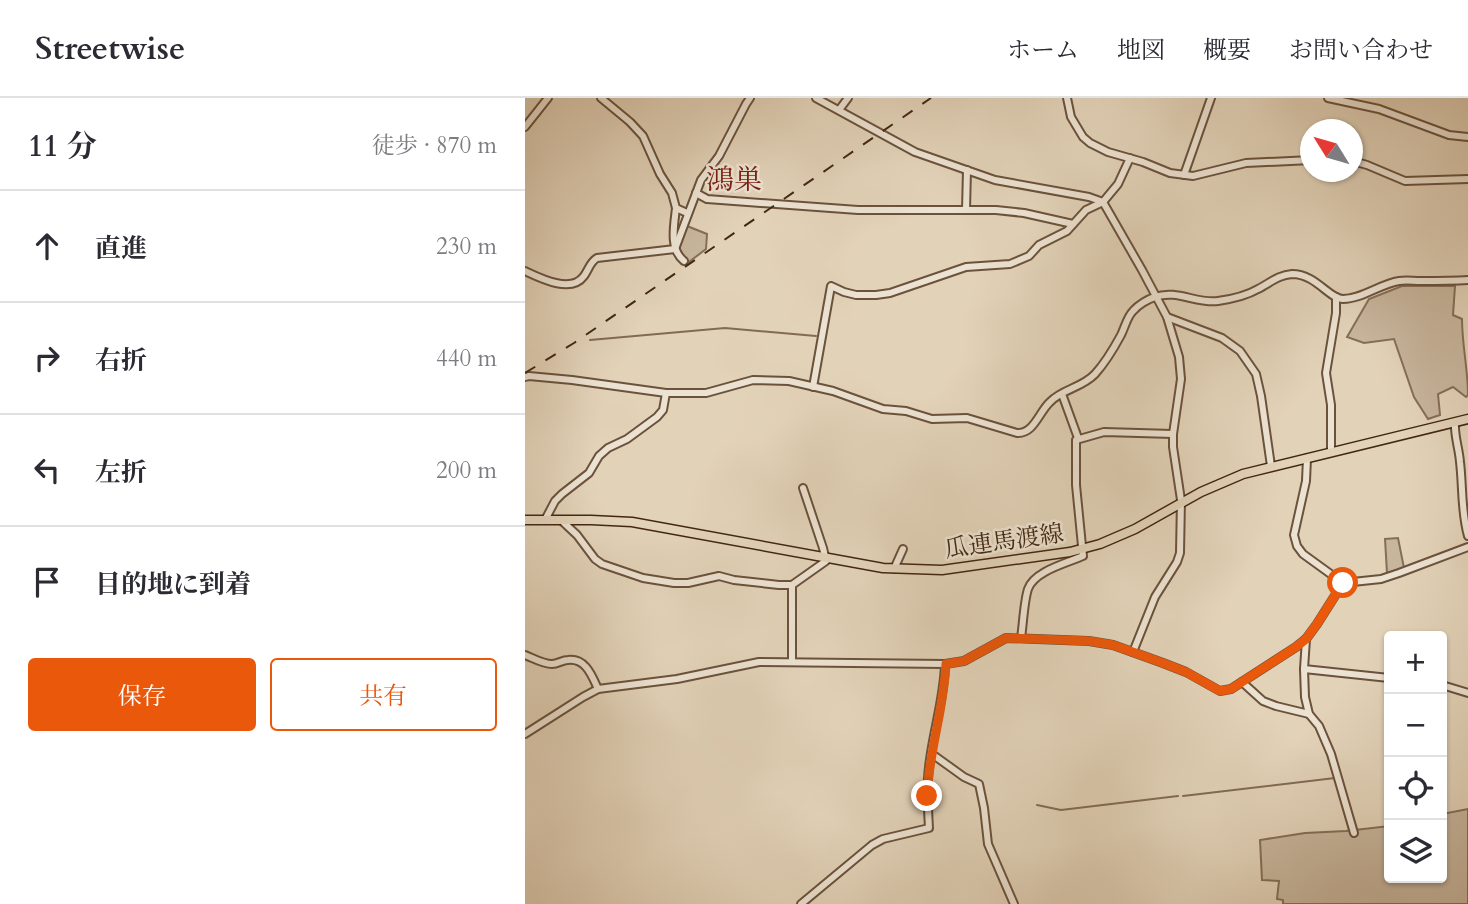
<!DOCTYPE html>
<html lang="ja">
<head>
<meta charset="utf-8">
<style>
  :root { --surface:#fff; --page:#f7f7f7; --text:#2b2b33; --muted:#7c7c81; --line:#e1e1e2; --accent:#ea580c }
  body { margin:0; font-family:Cardo,"Noto Serif JP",serif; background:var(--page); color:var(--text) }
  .controls { position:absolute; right:21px; bottom:21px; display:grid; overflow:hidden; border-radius:7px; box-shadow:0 2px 5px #0004 }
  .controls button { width:63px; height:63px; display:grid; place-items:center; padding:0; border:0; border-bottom:2px solid var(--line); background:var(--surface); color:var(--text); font:35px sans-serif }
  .compass { position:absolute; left:775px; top:21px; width:63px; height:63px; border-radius:50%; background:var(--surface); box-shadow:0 2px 5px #0004; rotate:307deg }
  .stop { position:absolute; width:21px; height:21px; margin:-16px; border:5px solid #ea580c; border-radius:50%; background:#fff }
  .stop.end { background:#ea580c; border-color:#fff; box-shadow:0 2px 7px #0008 }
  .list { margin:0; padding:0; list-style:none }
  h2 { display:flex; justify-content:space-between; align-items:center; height:91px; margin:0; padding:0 28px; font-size:30px }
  h2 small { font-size:23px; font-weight:400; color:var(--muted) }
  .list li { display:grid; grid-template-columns:46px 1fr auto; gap:21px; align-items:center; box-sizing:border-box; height:112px; padding:0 28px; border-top:2px solid var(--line) }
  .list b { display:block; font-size:26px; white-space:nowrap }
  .list em { font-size:23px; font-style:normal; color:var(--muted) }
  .actions { display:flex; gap:14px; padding:21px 28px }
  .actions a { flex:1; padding:16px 0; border:2px solid var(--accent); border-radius:7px; text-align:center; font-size:24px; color:var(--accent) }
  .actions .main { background:var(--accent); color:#fff }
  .icon { flex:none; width:38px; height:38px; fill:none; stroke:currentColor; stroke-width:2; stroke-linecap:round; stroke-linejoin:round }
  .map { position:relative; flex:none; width:943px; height:806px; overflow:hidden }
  header { display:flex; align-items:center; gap:42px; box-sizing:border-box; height:98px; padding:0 35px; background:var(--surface); border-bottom:2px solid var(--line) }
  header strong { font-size:33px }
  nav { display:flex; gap:38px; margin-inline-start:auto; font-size:24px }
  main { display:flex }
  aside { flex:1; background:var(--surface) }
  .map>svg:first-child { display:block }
  .green { fill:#c7b59c; stroke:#856e57; stroke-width:2 }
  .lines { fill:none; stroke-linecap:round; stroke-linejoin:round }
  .stream { stroke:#826b54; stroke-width:2 }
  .minor-casing { stroke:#6b523c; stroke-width:10 }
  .major-casing { stroke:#432712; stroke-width:11 }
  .minor { stroke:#ece2d1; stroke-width:6 }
  .major { stroke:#e2d2b8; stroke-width:8 }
  .rail { stroke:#432712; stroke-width:2; stroke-dasharray:12 12; stroke-linecap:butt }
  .route { stroke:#ea580c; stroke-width:9 }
  .labels { text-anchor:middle; stroke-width:5; stroke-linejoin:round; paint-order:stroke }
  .street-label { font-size:24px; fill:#432712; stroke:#ece2d1 }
  .quarter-label { font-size:28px; fill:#7a1f14; stroke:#ece2d1 }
</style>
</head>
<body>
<header>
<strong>Streetwise</strong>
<nav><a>ホーム</a><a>地図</a><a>概要</a><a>お問い合わせ</a></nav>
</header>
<main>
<aside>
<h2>11 分<small>徒歩 · 870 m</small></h2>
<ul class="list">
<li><svg class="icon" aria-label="ahead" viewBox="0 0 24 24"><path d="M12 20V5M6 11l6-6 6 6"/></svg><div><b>直進</b></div><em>230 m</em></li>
<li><svg class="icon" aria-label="right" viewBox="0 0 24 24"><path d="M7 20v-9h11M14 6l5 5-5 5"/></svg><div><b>右折</b></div><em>440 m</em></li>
<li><svg class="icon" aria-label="left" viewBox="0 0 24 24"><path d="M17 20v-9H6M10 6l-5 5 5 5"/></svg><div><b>左折</b></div><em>200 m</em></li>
<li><svg class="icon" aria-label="arrive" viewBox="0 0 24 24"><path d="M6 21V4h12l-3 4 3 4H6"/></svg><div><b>目的地に到着</b></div></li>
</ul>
<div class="actions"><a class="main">保存</a><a>共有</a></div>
</aside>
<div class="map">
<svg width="943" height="806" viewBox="0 0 943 806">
  <rect width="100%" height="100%" fill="#e2d2b8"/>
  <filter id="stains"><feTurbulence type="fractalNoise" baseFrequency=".00286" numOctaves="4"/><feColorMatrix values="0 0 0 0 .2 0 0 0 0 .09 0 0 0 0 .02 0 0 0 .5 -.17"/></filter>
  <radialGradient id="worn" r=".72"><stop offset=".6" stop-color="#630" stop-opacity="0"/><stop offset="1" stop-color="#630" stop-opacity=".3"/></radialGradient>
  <g class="green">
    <polygon points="162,128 182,136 181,151 164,164 153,154"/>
    <path d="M877,188H930L928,217L937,221C937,247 943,271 943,297L941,299L928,289L913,296L915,317L903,321L889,299L869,241L839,245L822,239L844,201Z"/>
    <polygon points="873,440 879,470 862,475 860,441"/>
    <polygon points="943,711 943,806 758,806 758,802 752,801 754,783 737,782 735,742 780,735 821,733 864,728 864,780 917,780 917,716"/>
  </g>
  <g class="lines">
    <g class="stream">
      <polyline points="65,242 200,230 291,238"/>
      <polyline points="658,698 810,680"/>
      <polyline points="512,707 536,712 653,698"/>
    </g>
    <defs>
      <g id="minor">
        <polyline points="76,0 105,24 118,38 135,76 147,95 151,110 162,115"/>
        <polyline points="291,0 390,54 470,82 564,99 578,104 617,172 642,219 654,259 656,281 648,336 648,349 656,402 655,455 652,464 630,499 608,554"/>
        <polyline points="542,0 546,19 558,39 565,45 583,54 618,64 645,75 668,78 721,65 786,62"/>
        <polyline points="803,0 854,11 924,37 943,39"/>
        <polyline points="314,12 323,0"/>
        <polyline points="0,29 23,0"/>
        <polyline points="828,63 842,67 880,83 943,81"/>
        <polyline points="659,77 686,0"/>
        <polyline points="171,95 182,101 333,112 471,112 499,115 548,126"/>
        <path d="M151,110C149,128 144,151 159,163"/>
        <polyline points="441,112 442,72"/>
        <polyline points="150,151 176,82 194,58 221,6 225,0"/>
        <path d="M0,173C15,180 46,196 59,178C64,171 65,164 72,160L150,151"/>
        <polyline points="642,219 697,240 715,253 731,276 736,298 746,368"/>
        <path d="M0,279L4,278L47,282L141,295H181L228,282L264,283L308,293L358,311L381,313L407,321L442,320L492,335C509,336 514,314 525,304C537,291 557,290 570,276C580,265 589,250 596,237C600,229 602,219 608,213C613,207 623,201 630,199C651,191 672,206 693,203C707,201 721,198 733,191C745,185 753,177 767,176C791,176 804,201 818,201C837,201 855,186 874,183C881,182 888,183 895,183C911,183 927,183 943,182"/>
        <polyline points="288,289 306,188 319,194 331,197 351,197 365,195 441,169 485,166 504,158 514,147 542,133 561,112 578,104 593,86 605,60"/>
        <polyline points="537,296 553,340"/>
        <path d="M930,324C929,338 934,350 935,364C938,389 936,414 943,438"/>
        <polyline points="806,354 806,307 801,275 811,215 811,199"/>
        <polyline points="782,360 781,383 769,437 772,448 778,456 818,485"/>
        <polyline points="20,422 30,403 37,396 64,375 74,358 83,350 102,341 132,319 138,312 141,295"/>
        <polyline points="36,422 52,437 70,461 77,466 118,480 149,485 163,485 194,478 209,482 254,487 267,487 301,463 298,450 278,390"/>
        <polyline points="369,471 378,451"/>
        <path d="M496,540C498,527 499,503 503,491C509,473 542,465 558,458L551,387V342L579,334L648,336"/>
        <polyline points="781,541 779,571 780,599 784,616 794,628 806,656 829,735"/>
        <path d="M0,557C8,560 18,566 27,566C33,566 37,562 43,562C61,560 67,578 73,591"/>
        <polyline points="267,564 267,487"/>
        <polyline points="779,571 864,580"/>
        <polyline points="717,584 738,603 751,608 784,616"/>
        <polyline points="917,587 943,595"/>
        <polyline points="0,636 58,599 73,591 152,581 234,564 420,566 439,563 481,540 564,543 588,547 638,565 661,574 695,593 706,591 771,549 781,541 792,526 818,485 856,481 874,475 943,449"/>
        <polyline points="407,656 439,679 454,686 459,710 463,746 489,806"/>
        <path d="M276,806L347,747L358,741L404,730C403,713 402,697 403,680C405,642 419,605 420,566"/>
      </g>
      <polyline id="major" points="0,422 66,422 107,424 358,470 417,472 545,454 575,446 610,431 676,394 718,376 943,321"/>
    </defs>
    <use href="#minor" class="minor-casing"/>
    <use href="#major" class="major-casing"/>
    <use href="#minor" class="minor"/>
    <use href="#major" class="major"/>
    <polyline class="rail" points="0,275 49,245 406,0"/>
  </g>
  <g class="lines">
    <path class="route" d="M402,698C404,653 419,611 421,566L439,563L481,540L564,543L588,547L638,565L661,574L695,593L706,591L771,549L781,541L792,526L818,485"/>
  </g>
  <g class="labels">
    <g class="street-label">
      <text transform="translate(479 443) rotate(-8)" y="8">瓜連馬渡線</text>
    </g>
    <g class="quarter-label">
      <text x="209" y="91">鴻巣</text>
    </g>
  </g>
  <rect width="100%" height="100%" filter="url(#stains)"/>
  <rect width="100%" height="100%" fill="url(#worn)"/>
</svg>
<div class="controls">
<button>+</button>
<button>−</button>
<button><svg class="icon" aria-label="locate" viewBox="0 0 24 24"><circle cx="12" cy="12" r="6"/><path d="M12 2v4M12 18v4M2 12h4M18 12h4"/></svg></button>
<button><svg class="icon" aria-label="layers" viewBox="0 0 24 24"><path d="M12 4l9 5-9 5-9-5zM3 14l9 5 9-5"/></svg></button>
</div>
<svg class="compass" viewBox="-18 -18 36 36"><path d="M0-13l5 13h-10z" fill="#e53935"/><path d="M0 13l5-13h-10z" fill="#7c7c81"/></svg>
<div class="stop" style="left:818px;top:485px"></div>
<div class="stop end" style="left:402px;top:698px"></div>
</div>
</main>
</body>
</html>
